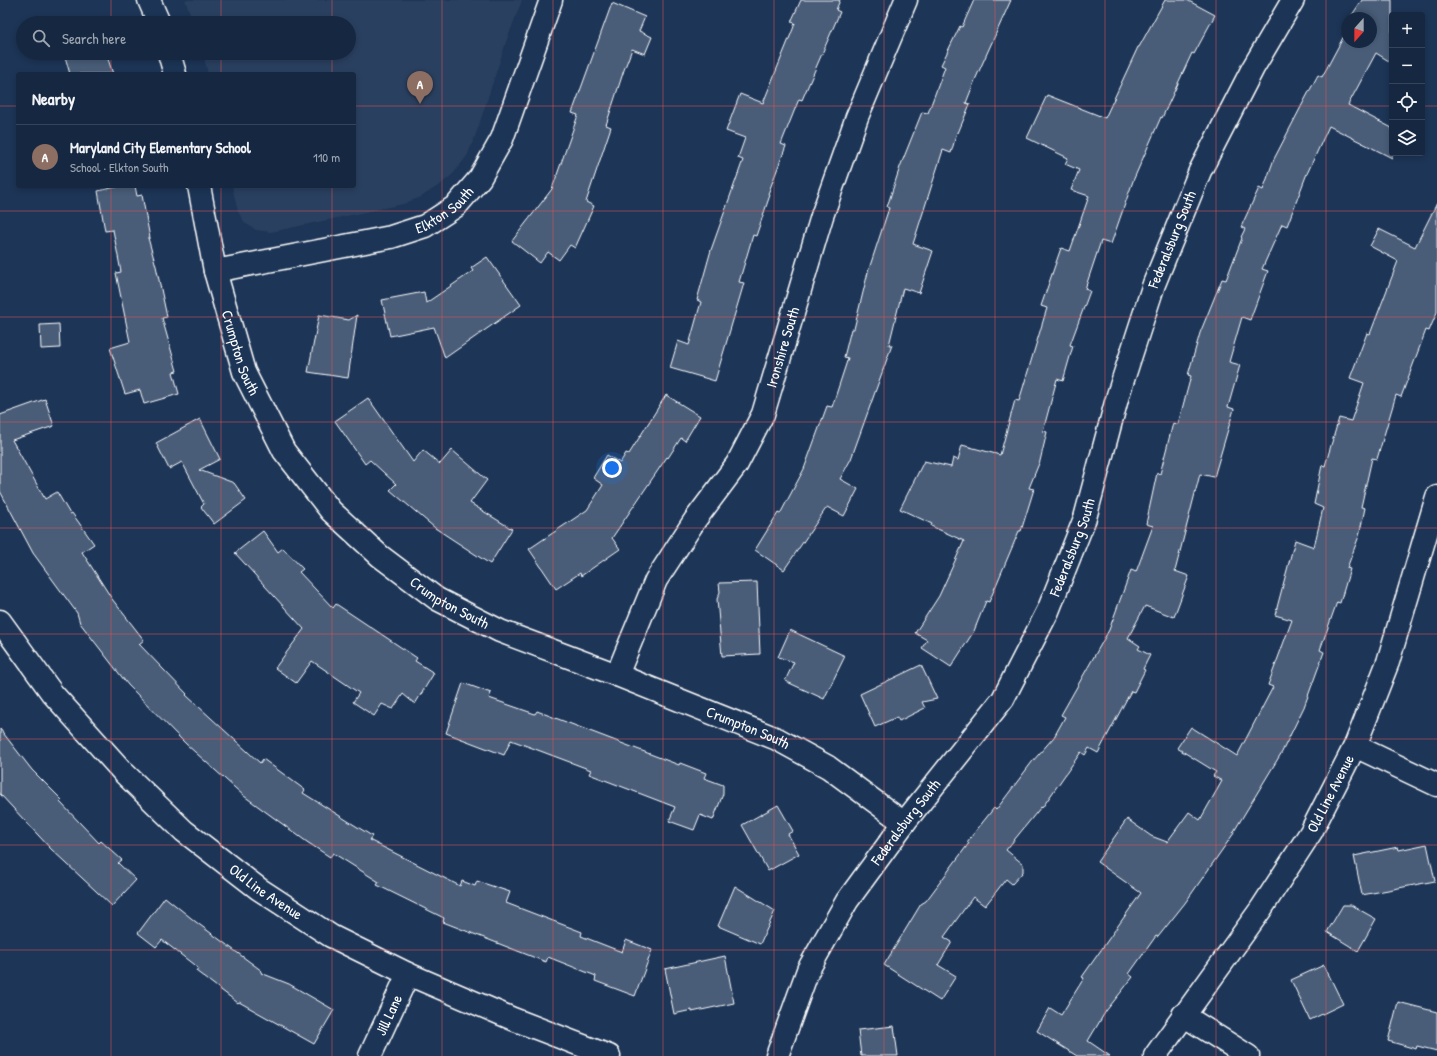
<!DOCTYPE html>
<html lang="en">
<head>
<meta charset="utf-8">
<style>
  :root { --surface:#162841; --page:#23344c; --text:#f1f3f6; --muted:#9ea6b1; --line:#35445a; --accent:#8c9099 }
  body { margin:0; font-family:"Patrick Hand",sans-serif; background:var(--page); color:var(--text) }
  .controls { position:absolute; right:12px; top:12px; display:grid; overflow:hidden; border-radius:4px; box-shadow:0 2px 6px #0003 }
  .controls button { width:36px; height:36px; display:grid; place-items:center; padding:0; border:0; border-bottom:1px solid var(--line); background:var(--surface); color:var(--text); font:20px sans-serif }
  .compass { position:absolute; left:1341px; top:12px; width:36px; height:36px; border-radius:50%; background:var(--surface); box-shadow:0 2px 6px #0003; rotate:201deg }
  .you { position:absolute; left:612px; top:468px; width:14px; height:14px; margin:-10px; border:3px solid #fff; border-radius:50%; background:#1a73e8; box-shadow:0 0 0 6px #1a73e833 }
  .badge { display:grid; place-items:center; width:26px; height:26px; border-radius:50%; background:var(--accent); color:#fff; font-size:13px; font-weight:700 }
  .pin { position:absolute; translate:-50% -33px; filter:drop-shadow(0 1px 2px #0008) }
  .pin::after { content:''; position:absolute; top:21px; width:14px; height:12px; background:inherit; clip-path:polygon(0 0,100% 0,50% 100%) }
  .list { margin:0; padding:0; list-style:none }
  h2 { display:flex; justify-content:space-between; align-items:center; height:52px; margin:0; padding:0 16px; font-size:17px }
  h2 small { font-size:13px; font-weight:400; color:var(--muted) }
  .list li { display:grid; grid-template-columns:26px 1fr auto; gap:12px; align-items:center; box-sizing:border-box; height:64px; padding:0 16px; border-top:1px solid var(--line) }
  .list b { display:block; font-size:15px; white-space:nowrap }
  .list p { margin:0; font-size:13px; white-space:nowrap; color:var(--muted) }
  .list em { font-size:13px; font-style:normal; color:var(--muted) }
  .icon { flex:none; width:22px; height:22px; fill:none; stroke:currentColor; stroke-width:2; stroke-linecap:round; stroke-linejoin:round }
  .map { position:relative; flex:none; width:1437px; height:1056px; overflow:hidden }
  .search { position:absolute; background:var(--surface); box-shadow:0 2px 6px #0003; left:16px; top:16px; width:340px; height:44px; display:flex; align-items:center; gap:10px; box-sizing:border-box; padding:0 14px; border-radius:22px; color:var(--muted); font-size:15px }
  .panel { position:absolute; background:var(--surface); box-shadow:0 2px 6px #0003; left:16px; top:72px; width:340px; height:116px; border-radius:4px }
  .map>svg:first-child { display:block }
  .built { fill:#2a4161 }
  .building { fill:#4a5d79; stroke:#fff }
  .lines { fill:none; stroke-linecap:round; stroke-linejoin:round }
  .street-casing { stroke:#fff; stroke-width:25 }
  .street { stroke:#1d3557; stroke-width:22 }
  .grid { fill:none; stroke:#de5353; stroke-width:1; stroke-opacity:0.55 }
  .labels { text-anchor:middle; stroke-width:3.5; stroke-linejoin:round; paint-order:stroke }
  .street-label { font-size:15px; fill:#fff; stroke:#1d3557 }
</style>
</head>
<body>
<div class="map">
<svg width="1437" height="1056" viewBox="0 0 1437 1056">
  <rect width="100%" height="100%" fill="#1d3557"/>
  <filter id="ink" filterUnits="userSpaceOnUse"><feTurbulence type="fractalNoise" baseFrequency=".025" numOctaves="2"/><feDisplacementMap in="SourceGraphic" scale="8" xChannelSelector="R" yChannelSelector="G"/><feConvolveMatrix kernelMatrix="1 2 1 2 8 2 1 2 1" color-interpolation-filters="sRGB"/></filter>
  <g filter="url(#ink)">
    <polygon class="built" points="185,0 522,0 506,42 476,134 467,156 453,174 441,184 421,197 403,204 271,232 256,230 245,223 238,212 232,186 354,186 354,74 208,74 203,53 349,53 349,23 194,23"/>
    <g class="building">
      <polygon points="801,0 840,0 836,10 840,12 802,100 799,99 781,144 786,146 768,194 770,195 756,236 753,235 739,282 744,283 715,381 670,368 678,341 689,345 701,302 697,300 711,250 743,160 738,158 745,138 726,131 740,94 763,103 793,29 795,23 791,22"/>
      <polygon points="974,0 1011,0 975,80 966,103 970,104 958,133 957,132 951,153 943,150 913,244 933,251 919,293 903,288 889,345 892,345 851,459 840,479 858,489 844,516 827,507 784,570 755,550 778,513 780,514 804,469 827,406 832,407 848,358 844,357 851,329 854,329 868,272 889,208 887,207 900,167 922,112 928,113 945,67 941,65 960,26 962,27"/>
      <polygon points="1165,0 1187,0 1215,15 1194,54 1192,53 1162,118 1161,117 1133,181 1111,244 1101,241 1085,289 1090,291 1070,345 1073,346 1063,381 1057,379 1043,431 1047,432 1040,461 1029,488 1034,489 1021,531 1019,531 989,602 986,601 974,631 951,667 922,648 927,640 915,633 939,596 964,541 931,526 932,524 900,509 924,461 951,467 953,458 958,460 962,445 1000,455 1015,400 1019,401 1047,308 1041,306 1061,248 1070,251 1089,196 1071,190 1079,170 1065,164 1068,158 1027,138 1047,95 1105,118 1138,47 1139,47"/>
      <polygon points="1362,0 1392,0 1392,63 1376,53 1348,105 1392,128 1392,158 1329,126 1306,176 1287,226 1282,224 1262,269 1268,271 1250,320 1242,317 1229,362 1240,365 1228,407 1234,409 1214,477 1200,474 1175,571 1189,576 1174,617 1145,606 1128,638 1140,646 1138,649 1150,655 1143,669 1145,670 1134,692 1131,691 1098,753 1089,748 1085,755 1081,752 1042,808 1041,807 1006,850 1023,864 1023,872 1012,884 1006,879 985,906 973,897 944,937 952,942 938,965 956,976 940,1001 884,965 921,904 926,901 969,843 967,842 994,808 996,810 1032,762 1054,737 1065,717 1061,715 1109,630 1131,570 1136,572 1153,526 1146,524 1157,473 1160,474 1173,423 1178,424 1191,376 1188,375 1200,333 1222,279 1226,280 1242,238 1241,237 1245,229 1241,227 1259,188 1263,190 1274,159 1304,101 1318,75 1322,77 1345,34 1342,31 1347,23 1347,42 1371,42 1371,18 1350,18"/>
      <polygon points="612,3 645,17 639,31 652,37 645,54 632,49 624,70 606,125 611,127 586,202 594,206 575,248 570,245 559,260 548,252 540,263 512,241 552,189 578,115 572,113"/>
      <polygon points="64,53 106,53 113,74 70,74"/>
      <polygon points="121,186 135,186 137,196 142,195 150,238 148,238 156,266 167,317 162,318 177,371 173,372 179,394 144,404 140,390 125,394 110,348 130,342 116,273 121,272 113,230 105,231 98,191"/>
      <polygon points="1437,203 1437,312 1429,331 1426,330 1401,397 1396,395 1377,459 1372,458 1361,507 1365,508 1359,536 1347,568 1350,569 1340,603 1337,602 1320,650 1324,652 1304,707 1282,752 1233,833 1234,833 1185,903 1158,937 1156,936 1129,974 1133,977 1106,1011 1088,1041 1110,1056 1077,1056 1037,1031 1050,1008 1061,1015 1084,978 1082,977 1141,893 1097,862 1127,819 1151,836 1167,842 1189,812 1200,820 1222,781 1213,776 1216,772 1177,748 1191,727 1237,756 1262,708 1273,687 1268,685 1292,620 1275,615 1295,540 1314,547 1323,508 1314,504 1322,465 1325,466 1339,418 1351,421 1364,383 1350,378 1367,333 1370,334 1398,261 1370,246 1379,229 1415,247"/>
      <polygon points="487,257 521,305 445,358 434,327 390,336 382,300 424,292 426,303 473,271 471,268"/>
      <polygon points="319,315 349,320 357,315 348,378 308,372"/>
      <polygon points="59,324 60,348 41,349 40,325"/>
      <polygon points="666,395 700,416 685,441 681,438 668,458 667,457 612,538 620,549 581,576 580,573 556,589 529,549 587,510 603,485 593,478 607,455 620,463 626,453 629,454"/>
      <polygon points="368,398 413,462 423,450 440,464 452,450 487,480 470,503 512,529 490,564 435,528 390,490 396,484 370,460 365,464 335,421"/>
      <polygon points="45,399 54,426 12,440 45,499 57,492 70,514 72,513 94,544 82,552 112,599 144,640 139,644 187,694 186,695 260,763 263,759 305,790 303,793 372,836 369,840 460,886 462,881 475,886 477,881 510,892 506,903 582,932 581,936 622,952 626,940 652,950 635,996 595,981 596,976 548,957 546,962 443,922 444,918 377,885 379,882 333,853 330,857 307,842 244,796 186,744 128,685 80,623 77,613 33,553 0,491 0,415"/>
      <polygon points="200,419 220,459 199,470 234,483 246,500 214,524 201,507 204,504 182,462 169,469 156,443"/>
      <polygon points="263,531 278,552 283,548 303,569 299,572 333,608 336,604 417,658 415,661 434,673 415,704 403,694 393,709 382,704 374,716 353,702 359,693 312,661 296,683 275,668 304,629 235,553"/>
      <polygon points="757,582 760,654 722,656 717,599 720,592 719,583"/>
      <polygon points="790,630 845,656 824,699 785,681 794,662 778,657"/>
      <polygon points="921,665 937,699 922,702 925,708 899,721 897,717 875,727 860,694"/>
      <polygon points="463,683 491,693 489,698 535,714 537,711 679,765 680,763 706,773 704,778 723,785 723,794 713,820 700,815 694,830 669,821 675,807 589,774 591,770 511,740 504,755 446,733"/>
      <polygon points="0,729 32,770 62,800 60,802 99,843 101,841 122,860 118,863 136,880 112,906 51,849 0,794"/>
      <polygon points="778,805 793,831 788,834 799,854 768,871 742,825"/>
      <polygon points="1427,844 1435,881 1362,895 1354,856 1398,847 1399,850"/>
      <polygon points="735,886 775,911 760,944 718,926"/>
      <polygon points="165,897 196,922 262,971 261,973 289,984 334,1010 314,1044 239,1002 238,1003 196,971 198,968 162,940 156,947 138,933"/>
      <polygon points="1343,905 1351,905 1376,919 1358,951 1327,932"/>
      <polygon points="725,956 734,1003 692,1012 692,1010 674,1014 665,969"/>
      <polygon points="1324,965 1343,1004 1310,1020 1291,980"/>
      <polygon points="1398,1002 1437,1012 1437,1051 1417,1046 1416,1049 1388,1041"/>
      <polygon points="894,1026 898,1056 861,1056 858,1030"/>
    </g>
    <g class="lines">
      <defs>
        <g id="street">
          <polyline points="149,0 159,23"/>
          <polyline points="169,53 175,74"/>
          <path id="s1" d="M199,186L215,271L244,372L284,451L331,511L380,556L437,599L500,631L617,675L777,739L828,767L904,823"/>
          <path id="s2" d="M215,271L391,237L425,226L456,206L480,178L502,139L551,0"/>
          <path id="s3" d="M0,621L52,693L124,773L184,831L259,889L331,936L408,974L513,1019L609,1056"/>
          <path id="s4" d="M617,675L656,580L695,520L737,464L763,414L822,216L857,117L906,0"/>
          <polyline points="1355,746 1437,785"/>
          <polyline points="1183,1015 1248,1056"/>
          <path id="s5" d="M370,1056L408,974"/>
          <path id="s6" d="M777,1056L808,970L847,901L904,823L1003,699L1048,611L1085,518L1118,395L1154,284L1200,171L1253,68L1293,0"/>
          <path id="s7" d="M1155,1056L1261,909L1311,832L1355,746L1388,662L1437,497"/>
        </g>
      </defs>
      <use href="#street" class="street-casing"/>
      <use href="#street" class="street"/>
    </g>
  </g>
  <path class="grid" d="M111,0V23M221,0V23M332,0V23M442,0V1056M553,0V1056M663,0V1056M774,0V1056M884,0V1056M995,0V1056M1105,0V1056M1216,0V1056M1326,0V1056M111,53V74M221,53V74M332,53V74M0,106H18M354,106H1392M1422,106H1437M111,186V1056M221,186V1056M332,186V1056M0,211H1437M0,317H1437M0,422H1437M0,528H1437M0,634H1437M0,739H1437M0,845H1437M0,950H1437"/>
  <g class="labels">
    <g class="street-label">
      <text dy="5" stroke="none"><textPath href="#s2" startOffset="240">Elkton South</textPath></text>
      <text dy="5" stroke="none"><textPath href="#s6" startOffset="917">Federalsburg South</textPath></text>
      <text dy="5" stroke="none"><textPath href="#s4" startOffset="370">Ironshire South</textPath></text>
      <text dy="5" stroke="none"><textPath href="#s1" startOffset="172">Crumpton South</textPath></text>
      <text dy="5" stroke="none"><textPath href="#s6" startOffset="593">Federalsburg South</textPath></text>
      <text dy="5" stroke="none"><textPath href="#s1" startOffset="507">Crumpton South</textPath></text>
      <text dy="5" stroke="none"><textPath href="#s1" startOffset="831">Crumpton South</textPath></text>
      <text dy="5" stroke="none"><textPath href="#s7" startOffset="316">Old Line Avenue</textPath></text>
      <text dy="5" stroke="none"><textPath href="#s6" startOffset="269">Federalsburg South</textPath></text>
      <text dy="5" stroke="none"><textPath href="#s3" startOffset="382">Old Line Avenue</textPath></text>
      <text dy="5" stroke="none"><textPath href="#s5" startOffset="45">Jill Lane</textPath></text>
    </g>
  </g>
</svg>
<div class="controls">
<button>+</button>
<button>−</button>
<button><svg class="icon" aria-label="locate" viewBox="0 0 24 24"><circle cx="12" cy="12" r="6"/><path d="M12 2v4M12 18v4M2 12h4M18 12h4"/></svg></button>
<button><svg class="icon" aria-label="layers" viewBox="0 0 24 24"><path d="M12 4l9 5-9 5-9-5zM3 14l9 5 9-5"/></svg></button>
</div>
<svg class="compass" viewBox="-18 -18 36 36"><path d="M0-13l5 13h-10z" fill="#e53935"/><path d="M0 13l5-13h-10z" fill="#9ea6b1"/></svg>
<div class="you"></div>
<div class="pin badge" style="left:420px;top:104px;background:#8d6e63">A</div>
<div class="search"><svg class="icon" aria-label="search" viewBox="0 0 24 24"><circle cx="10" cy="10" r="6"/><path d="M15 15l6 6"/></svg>Search here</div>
<section class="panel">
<h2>Nearby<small></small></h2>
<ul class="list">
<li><span class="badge" style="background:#8d6e63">A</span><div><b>Maryland City Elementary School</b><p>School · Elkton South</p></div><em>110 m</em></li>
</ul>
</section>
</div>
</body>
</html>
